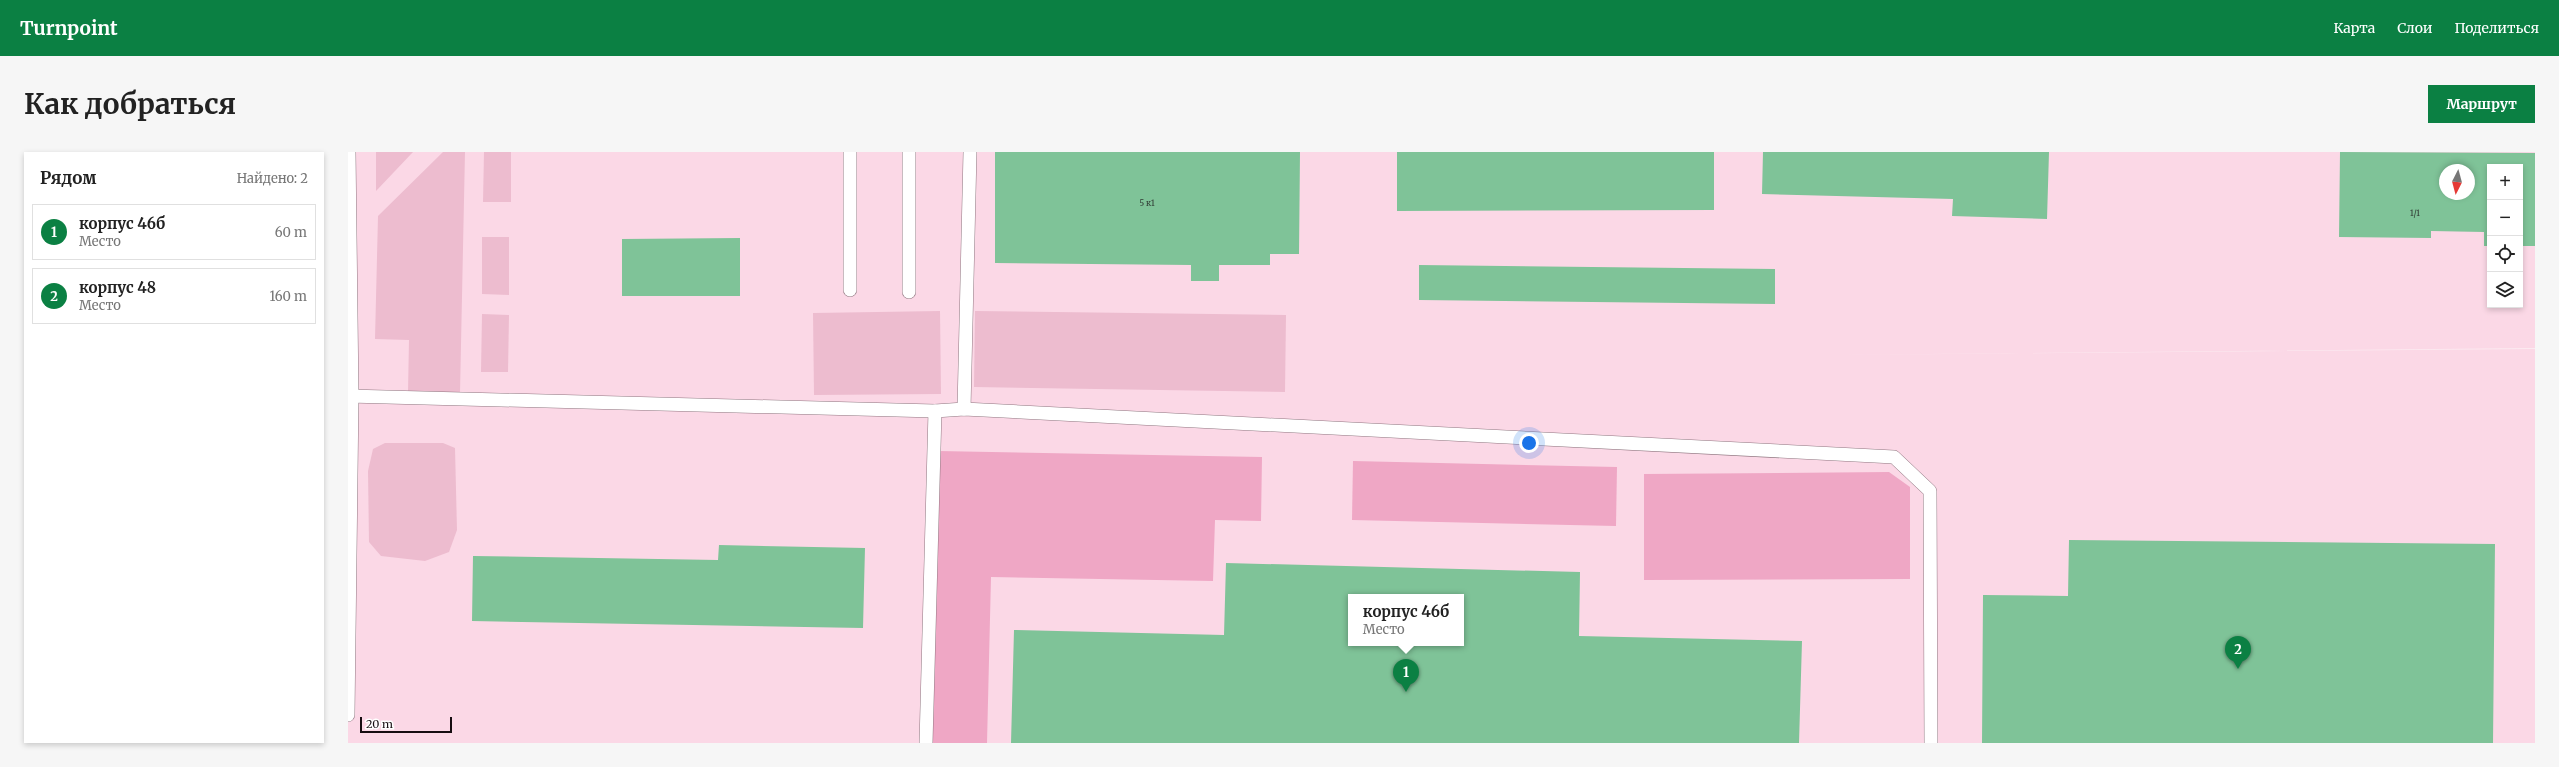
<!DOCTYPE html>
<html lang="ru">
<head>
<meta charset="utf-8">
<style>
  :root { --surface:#fff; --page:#f6f6f6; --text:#222; --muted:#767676; --line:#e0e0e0; --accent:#0b8043 }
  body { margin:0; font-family:Merriweather,serif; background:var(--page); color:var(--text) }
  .controls { position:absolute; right:12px; top:12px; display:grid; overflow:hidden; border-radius:0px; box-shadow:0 2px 6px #0003 }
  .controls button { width:36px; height:36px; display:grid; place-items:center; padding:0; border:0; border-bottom:1px solid var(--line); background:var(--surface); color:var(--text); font:20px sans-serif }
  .compass { position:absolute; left:2091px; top:12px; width:36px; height:36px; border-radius:50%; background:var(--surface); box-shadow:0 2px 6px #0003; rotate:186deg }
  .scale { position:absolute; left:12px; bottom:10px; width:92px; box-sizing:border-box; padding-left:4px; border:2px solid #160d11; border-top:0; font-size:11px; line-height:14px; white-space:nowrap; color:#160d11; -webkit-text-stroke:3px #fff; paint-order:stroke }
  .you { position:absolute; left:1181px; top:291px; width:14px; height:14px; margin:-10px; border:3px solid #fff; border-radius:50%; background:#1a73e8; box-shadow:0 0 0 6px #1a73e833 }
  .badge { display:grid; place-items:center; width:26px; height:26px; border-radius:50%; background:var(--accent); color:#fff; font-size:13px; font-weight:700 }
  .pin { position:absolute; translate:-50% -33px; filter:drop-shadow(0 1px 2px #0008) }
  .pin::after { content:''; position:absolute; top:21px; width:14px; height:12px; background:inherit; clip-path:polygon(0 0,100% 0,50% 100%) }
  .popup { position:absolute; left:1000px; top:442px; width:116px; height:52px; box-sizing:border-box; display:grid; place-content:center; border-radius:0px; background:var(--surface); filter:drop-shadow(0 1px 3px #0005); font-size:13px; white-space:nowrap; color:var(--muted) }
  .popup b { font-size:15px; color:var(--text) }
  .popup::after { content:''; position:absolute; left:50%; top:100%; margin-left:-8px; border:8px solid transparent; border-top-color:var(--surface) }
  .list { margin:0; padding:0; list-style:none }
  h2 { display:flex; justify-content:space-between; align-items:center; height:52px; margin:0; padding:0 16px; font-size:17px }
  h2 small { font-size:13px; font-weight:400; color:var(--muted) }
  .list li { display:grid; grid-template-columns:26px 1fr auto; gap:12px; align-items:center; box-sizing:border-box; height:56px; margin:0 8px 8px; padding:0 8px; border:1px solid var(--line); border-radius:0px }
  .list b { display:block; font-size:15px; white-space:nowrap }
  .list p { margin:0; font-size:13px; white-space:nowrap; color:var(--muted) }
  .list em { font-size:13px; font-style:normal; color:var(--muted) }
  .icon { flex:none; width:22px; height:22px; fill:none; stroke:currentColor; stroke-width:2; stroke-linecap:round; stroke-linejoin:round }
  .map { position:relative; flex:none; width:2187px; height:591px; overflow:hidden; border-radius:0px }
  header { display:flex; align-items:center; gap:24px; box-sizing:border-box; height:56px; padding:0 20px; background:var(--accent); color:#fff }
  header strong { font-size:19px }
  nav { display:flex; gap:22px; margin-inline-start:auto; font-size:14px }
  .intro { display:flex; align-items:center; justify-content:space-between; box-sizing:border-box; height:96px; padding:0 24px }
  h1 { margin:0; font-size:28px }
  .button { padding:10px 18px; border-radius:0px; background:var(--accent); color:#fff; font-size:14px; font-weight:700 }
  main { display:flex; gap:24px; padding:0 24px }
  aside { flex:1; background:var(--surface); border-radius:0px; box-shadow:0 2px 6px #0003 }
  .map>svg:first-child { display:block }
  .built { fill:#fbd8e6; fill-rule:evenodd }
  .green { fill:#edbccf }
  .forest { fill:#efa7c5 }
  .building { fill:#7fc398; fill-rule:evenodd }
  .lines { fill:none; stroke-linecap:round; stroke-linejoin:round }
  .service-casing { stroke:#907781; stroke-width:14 }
  .service { stroke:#fff; stroke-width:13 }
  .labels { text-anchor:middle; stroke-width:3; stroke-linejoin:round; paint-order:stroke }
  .number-label { font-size:8px; fill:#303a33 }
</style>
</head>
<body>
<header>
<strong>Turnpoint</strong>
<nav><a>Карта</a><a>Слои</a><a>Поделиться</a></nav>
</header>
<div class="intro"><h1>Как добраться</h1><a class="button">Маршрут</a></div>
<main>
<aside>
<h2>Рядом<small>Найдено: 2</small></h2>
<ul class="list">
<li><span class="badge">1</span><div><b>корпус 46б</b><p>Место</p></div><em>60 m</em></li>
<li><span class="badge">2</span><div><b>корпус 48</b><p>Место</p></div><em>160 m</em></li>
</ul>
</aside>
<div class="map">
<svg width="2187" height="591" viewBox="0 0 2187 591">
  <rect width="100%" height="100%" fill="#fcebf1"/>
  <path class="built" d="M0,0H2187V196L1477,203L2187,197V591H0ZM2142,15H2172V153H2142ZM2097,18H2121V42H2097ZM1003,445H1113V491H1003Z"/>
  <g class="green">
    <polygon points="28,0 65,0 28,39"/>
    <polygon points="95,0 117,0 112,241 60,240 61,188 27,187 30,64"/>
    <polygon points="136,0 163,0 163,50 135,50"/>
    <polygon points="134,85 161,85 161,143 134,142"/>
    <polygon points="592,159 593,242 466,243 465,161"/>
    <polygon points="627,159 938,163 937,240 626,235"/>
    <polygon points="134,162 161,163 160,220 133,220"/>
    <polygon points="37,291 95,291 107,296 109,378 101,400 77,409 33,404 21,390 20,319 25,297"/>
  </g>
  <g class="forest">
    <polygon points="590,299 914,305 913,369 867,368 865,429 643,425 639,591 584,591"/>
    <polygon points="1005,309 1269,315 1268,374 1004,368"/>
    <polygon points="1541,320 1562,335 1562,427 1296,428 1296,322"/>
  </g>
  <g class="building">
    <polygon points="647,0 952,0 951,102 922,102 922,113 871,113 871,129 843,129 843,113 647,111"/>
    <polygon points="1049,0 1366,0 1366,58 1049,59"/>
    <polygon points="1415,0 1701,0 1699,67 1604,64 1605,47 1414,42"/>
    <path d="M1992,0L2187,1V94H2172V15H2142V94H2136V80L2083,79V86L1991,85ZM2097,18H2121V42H2097Z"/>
    <polygon points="392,86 392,144 274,144 274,87"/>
    <polygon points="1071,113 1427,117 1427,152 1071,148"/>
    <polygon points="1721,388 2147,392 2145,591 1634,591 1635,443 1720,444"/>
    <polygon points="371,393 517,396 515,476 124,469 125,404 370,408"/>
    <path d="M878,411L1232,420L1231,484L1454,489L1451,591H663L666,478L876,483ZM1003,445H1113V491H1003Z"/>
  </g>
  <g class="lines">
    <defs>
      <g id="service">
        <polyline points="502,0 502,138"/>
        <polyline points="561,0 561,140"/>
        <polyline points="0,244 587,259 616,257 1546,305 1582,339 1583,591"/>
        <polyline points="616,257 622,0"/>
        <polyline points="0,563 4,244 1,0"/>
        <polyline points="578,591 587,259"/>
      </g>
    </defs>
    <use href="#service" class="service-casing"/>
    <use href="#service" class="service"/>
  </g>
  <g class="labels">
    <g class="number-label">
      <text x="799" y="54">5 к1</text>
      <text x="2067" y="64">1/1</text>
    </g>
  </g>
</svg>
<div class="controls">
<button>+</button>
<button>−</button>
<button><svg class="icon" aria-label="locate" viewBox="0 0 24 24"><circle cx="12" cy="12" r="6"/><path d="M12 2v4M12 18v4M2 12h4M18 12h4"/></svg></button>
<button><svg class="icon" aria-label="layers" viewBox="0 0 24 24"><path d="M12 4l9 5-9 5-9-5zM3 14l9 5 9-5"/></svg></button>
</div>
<svg class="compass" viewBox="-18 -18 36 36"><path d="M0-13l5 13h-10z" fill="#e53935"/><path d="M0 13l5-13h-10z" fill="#767676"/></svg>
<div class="scale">20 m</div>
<div class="you"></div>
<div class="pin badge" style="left:1058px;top:540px">1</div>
<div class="popup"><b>корпус 46б</b>Место</div>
<div class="pin badge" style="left:1890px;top:517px">2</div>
</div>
</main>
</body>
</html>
